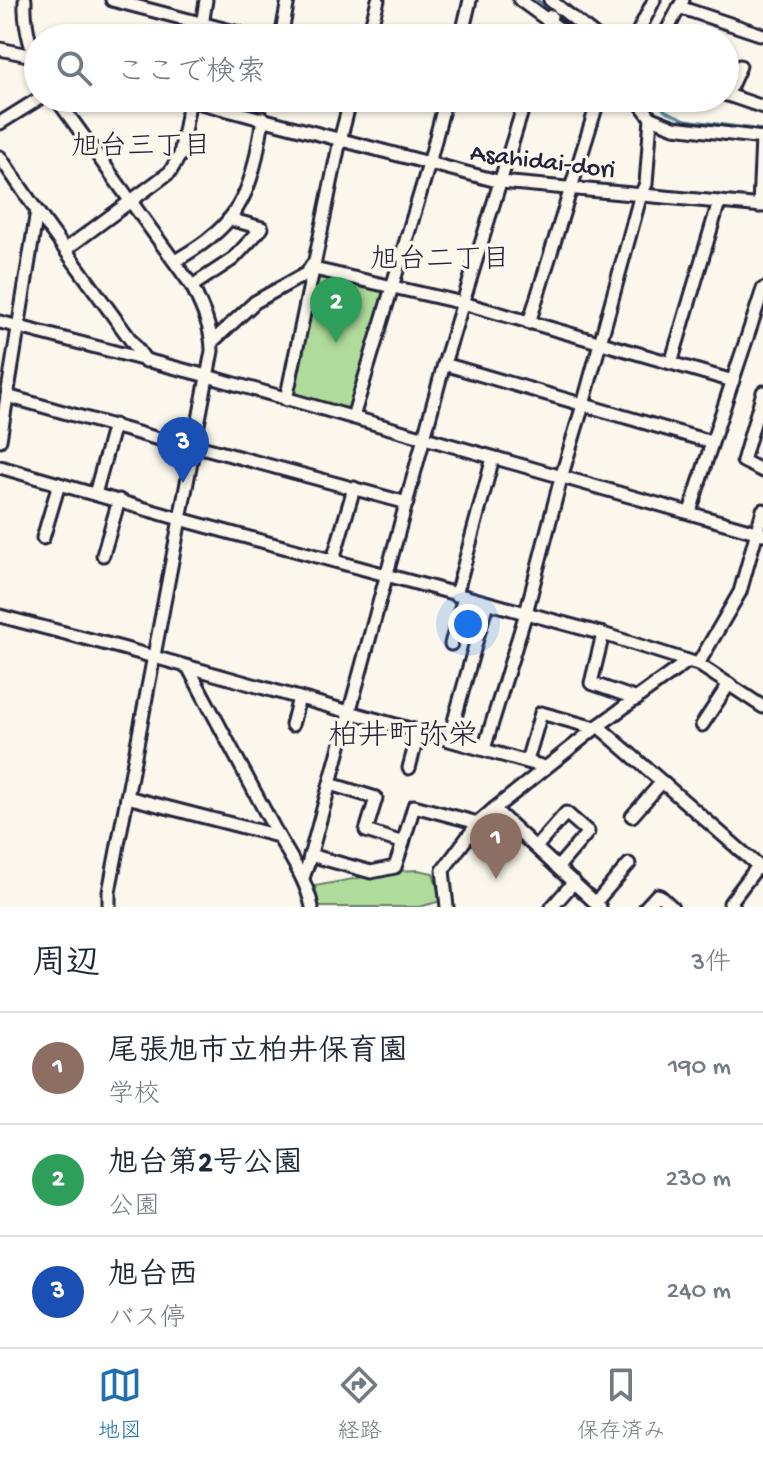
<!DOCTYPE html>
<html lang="ja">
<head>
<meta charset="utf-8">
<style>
  :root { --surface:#fff; --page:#f6f6f7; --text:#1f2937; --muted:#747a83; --line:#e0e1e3; --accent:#1f6fb2 }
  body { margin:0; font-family:"Gochi Hand","Klee One",sans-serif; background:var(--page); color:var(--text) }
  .you { position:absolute; left:468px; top:624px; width:28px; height:28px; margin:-20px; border:6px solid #fff; border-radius:50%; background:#1a73e8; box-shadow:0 0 0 12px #1a73e833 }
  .badge { display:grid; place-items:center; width:52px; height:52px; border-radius:50%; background:var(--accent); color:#fff; font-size:26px; font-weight:700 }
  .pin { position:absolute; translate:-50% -66px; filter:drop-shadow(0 2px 4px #0008) }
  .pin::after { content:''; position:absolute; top:42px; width:28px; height:24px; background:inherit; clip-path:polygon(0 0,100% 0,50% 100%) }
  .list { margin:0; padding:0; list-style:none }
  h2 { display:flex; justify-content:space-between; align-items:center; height:104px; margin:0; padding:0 32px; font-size:34px }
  h2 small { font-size:26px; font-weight:400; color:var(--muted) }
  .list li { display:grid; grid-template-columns:52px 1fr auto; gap:24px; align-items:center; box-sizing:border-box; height:112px; padding:0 32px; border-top:2px solid var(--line) }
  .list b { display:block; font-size:30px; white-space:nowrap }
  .list p { margin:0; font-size:26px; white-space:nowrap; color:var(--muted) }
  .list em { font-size:26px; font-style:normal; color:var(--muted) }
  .icon { flex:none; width:44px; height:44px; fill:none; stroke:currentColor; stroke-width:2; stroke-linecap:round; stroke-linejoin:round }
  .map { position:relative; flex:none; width:763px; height:907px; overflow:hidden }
  .search { position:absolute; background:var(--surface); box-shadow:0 2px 6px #0004; left:24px; right:24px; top:24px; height:88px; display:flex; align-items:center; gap:20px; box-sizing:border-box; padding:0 28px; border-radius:44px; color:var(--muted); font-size:30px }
  .sheet { height:440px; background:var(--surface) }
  nav { display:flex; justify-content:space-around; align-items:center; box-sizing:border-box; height:112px; border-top:2px solid var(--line); background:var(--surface); font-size:22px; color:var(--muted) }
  nav a { display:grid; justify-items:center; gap:4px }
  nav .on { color:var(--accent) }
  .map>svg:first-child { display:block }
  .green { fill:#afdc9b; stroke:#687f6b; stroke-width:2 }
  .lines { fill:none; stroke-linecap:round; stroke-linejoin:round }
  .stream { stroke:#568695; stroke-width:3 }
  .minor-casing { stroke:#22223b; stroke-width:17 }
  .minor { stroke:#fbf7ec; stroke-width:11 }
  .labels { text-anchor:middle; stroke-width:7; stroke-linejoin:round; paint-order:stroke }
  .street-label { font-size:26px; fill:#22223b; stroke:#fbf7ec }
  .neighbourhood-label { font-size:28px; fill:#22223b; stroke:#fbf7ec }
  .quarter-label { font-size:30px; fill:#22223b; stroke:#fbf7ec }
</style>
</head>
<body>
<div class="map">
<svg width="763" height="907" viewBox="0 0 763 907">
  <rect width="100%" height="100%" fill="#fbf7ec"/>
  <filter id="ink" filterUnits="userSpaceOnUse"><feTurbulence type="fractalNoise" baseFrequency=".0125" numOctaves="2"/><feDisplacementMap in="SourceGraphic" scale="16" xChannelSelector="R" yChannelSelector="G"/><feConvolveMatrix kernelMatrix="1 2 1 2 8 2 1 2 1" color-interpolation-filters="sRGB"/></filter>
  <g filter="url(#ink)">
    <g class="green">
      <polygon points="318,275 385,289 349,412 291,397"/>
      <polygon points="418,870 433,873 441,901 419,907 319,907 315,886 396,871"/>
    </g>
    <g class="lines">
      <g class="stream">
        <polyline points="537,0 587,38"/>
        <polyline points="650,98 666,111 686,120 763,130"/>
      </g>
      <defs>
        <g id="minor">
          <path d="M25,0C24,21 29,45 38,64"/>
          <polyline points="112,0 258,38"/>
          <polyline points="520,0 572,38"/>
          <polyline points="550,0 598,38"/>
          <polyline points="679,7 763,35"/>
          <polyline points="200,38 206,0"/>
          <polyline points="281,38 288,0"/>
          <polyline points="368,38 378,0"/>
          <polyline points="461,38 470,0"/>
          <polyline points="544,38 551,16"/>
          <polyline points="635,38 654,0"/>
          <polyline points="663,38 683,0"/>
          <polyline points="0,49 37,57"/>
          <polyline points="725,94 763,107"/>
          <polyline points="727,95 740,66"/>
          <path d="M56,98L192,286C202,307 212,328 212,351C177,532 143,712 109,892V907"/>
          <polyline points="182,98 501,182 763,206"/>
          <polyline points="636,98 651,118 674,127 763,138"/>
          <polyline points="0,123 40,98"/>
          <polyline points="0,157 37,211 146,361"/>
          <polyline points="759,206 762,138"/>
          <polyline points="66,249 170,172 180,155 190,98"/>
          <path d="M175,261C188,253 201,246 212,236C250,206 256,163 263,118"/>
          <polyline points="314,269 463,303 733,381"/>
          <polyline points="192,286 233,259 262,228 229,219"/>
          <polyline points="0,322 207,376 763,534"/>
          <polyline points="529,323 599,98"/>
          <polyline points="212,342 255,302 307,273 312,265"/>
          <polyline points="671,363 719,202"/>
          <polyline points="444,364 711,442"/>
          <polyline points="763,392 743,461 763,471"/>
          <polyline points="7,396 194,449 201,447 407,503"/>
          <polyline points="286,400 340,140 351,98"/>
          <polyline points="353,417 429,164 446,98"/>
          <polyline points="0,440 37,211"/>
          <polyline points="0,467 180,519 603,634 688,661 698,664 763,707"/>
          <polyline points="95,494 114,425"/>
          <path d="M690,512C713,437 739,363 763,289"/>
          <polyline points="43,538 59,484"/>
          <polyline points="103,555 119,500"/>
          <polyline points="333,560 354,488"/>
          <polyline points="456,595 493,458"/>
          <polyline points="0,616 122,648 545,767"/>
          <polyline points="603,634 591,683 637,699"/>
          <polyline points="451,644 464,597"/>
          <polyline points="698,664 740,592 763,510"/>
          <path d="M188,667C217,721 246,776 275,830C289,856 306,878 312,907"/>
          <polyline points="292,725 299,698"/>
          <polyline points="702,725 729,684"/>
          <polyline points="598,726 763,870"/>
          <polyline points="449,739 487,603"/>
          <polyline points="484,749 526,613 561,478 583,405 641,194 646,184 651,118"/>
          <polyline points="527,761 541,713 595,728"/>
          <polyline points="409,768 419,731"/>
          <polyline points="127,797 278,836"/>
          <polyline points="494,809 600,907"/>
          <polyline points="632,816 662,782"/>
          <polyline points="403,843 414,806 478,823"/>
          <polyline points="536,847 566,813 588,832 558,867"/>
          <polyline points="310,855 371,872 395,867 403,843 366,831 376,798 330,784"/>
          <polyline points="303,878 308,864 444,364 526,98"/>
          <polyline points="595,903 629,864"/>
          <polyline points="447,907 443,870 478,823 494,809 598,726 688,661"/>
          <polyline points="552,907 574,882"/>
          <polyline points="646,907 657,895 660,896 672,907"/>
          <polyline points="734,907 730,903 758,866"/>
        </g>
      </defs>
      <use href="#minor" class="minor-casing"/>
      <use href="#minor" class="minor"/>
    </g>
  </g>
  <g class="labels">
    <g class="street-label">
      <text transform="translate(543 159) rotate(7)" y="9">Asahidai-dori</text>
    </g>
    <g class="neighbourhood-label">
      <text x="141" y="154">旭台三丁目</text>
      <text x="440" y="267">旭台二丁目</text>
    </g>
    <g class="quarter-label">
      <text x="403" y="744">柏井町弥栄</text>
    </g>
  </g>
</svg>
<div class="you"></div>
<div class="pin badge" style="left:496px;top:879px;background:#8d6e63">1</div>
<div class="pin badge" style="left:336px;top:343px;background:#2e9e5b">2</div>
<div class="pin badge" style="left:183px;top:483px;background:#1a4fb4">3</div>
<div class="search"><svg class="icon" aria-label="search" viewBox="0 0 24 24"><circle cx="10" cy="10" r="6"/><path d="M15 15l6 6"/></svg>ここで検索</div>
</div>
<section class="sheet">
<h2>周辺<small>3件</small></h2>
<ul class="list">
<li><span class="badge" style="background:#8d6e63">1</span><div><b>尾張旭市立柏井保育園</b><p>学校</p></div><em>190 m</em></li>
<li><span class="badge" style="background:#2e9e5b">2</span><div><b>旭台第2号公園</b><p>公園</p></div><em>230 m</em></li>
<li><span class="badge" style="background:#1a4fb4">3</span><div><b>旭台西</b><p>バス停</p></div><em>240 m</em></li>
</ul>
</section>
<nav>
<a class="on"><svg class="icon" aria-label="map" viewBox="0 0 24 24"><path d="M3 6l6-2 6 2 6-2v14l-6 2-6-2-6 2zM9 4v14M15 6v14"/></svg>地図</a>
<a><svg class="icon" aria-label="directions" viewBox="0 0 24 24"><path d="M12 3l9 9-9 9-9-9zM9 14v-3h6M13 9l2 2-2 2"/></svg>経路</a>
<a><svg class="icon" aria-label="saved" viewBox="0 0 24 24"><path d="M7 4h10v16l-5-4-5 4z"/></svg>保存済み</a>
</nav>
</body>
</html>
